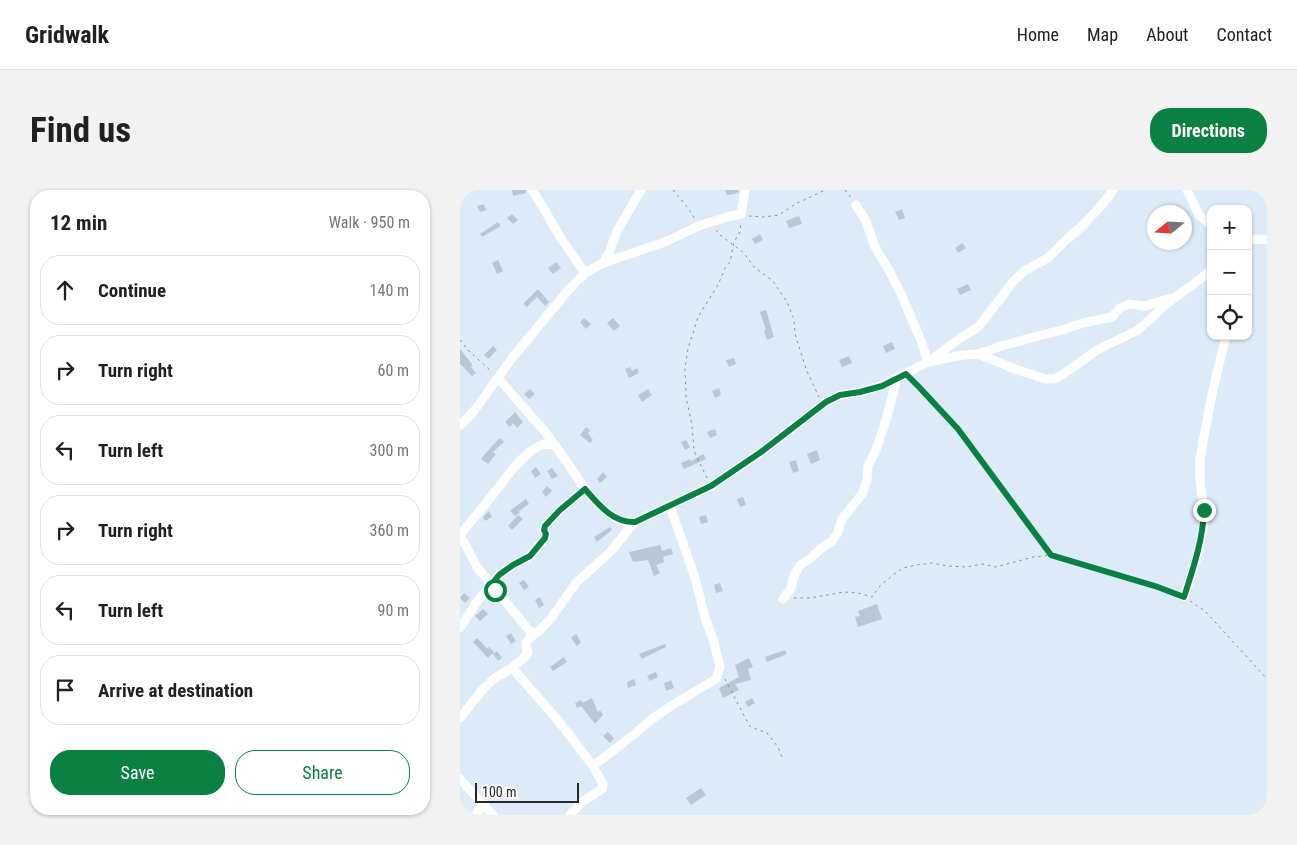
<!DOCTYPE html>
<html lang="en">
<head>
<meta charset="utf-8">
<style>
  :root { --surface:#fff; --page:#f2f2f2; --text:#202124; --muted:#757577; --line:#e0e0e0; --accent:#0b8043 }
  body { margin:0; font-family:"Roboto Condensed",sans-serif; background:var(--page); color:var(--text) }
  .controls { position:absolute; right:15px; top:15px; display:grid; overflow:hidden; border-radius:10px; box-shadow:0 1px 4px #0004 }
  .controls button { width:45px; height:45px; display:grid; place-items:center; padding:0; border:0; border-bottom:1px solid var(--line); background:var(--surface); color:var(--text); font:25px sans-serif }
  .compass { position:absolute; left:687px; top:15px; width:45px; height:45px; border-radius:50%; background:var(--surface); box-shadow:0 1px 4px #0004; rotate:252deg }
  .scale { position:absolute; left:15px; bottom:12px; width:104px; box-sizing:border-box; padding-left:5px; border:2px solid #22282c; border-top:0; font-size:14px; line-height:18px; white-space:nowrap; color:#22282c; -webkit-text-stroke:4px #fff; paint-order:stroke }
  .stop { position:absolute; width:15px; height:15px; margin:-11px; border:4px solid #0b8043; border-radius:50%; background:#fff }
  .stop.end { background:#0b8043; border-color:#fff; box-shadow:0 1px 5px #0008 }
  .list { margin:0; padding:0; list-style:none }
  h2 { display:flex; justify-content:space-between; align-items:center; height:65px; margin:0; padding:0 20px; font-size:21px }
  h2 small { font-size:16px; font-weight:400; color:var(--muted) }
  .list li { display:grid; grid-template-columns:32px 1fr auto; gap:15px; align-items:center; box-sizing:border-box; height:70px; margin:0 10px 10px; padding:0 10px; border:1px solid var(--line); border-radius:20px }
  .list b { display:block; font-size:19px; white-space:nowrap }
  .list em { font-size:16px; font-style:normal; color:var(--muted) }
  .actions { display:flex; gap:10px; padding:15px 20px }
  .actions a { flex:1; padding:11px 0; border:1px solid var(--accent); border-radius:20px; text-align:center; font-size:18px; color:var(--accent) }
  .actions .main { background:var(--accent); color:#fff }
  .icon { flex:none; width:28px; height:28px; fill:none; stroke:currentColor; stroke-width:2; stroke-linecap:round; stroke-linejoin:round }
  .map { position:relative; flex:none; width:807px; height:625px; overflow:hidden; border-radius:20px }
  header { display:flex; align-items:center; gap:30px; box-sizing:border-box; height:70px; padding:0 25px; background:var(--surface); border-bottom:1px solid var(--line) }
  header strong { font-size:24px }
  nav { display:flex; gap:28px; margin-inline-start:auto; font-size:18px }
  .intro { display:flex; align-items:center; justify-content:space-between; box-sizing:border-box; height:120px; padding:0 30px }
  h1 { margin:0; font-size:35px }
  .button { padding:12px 22px; border-radius:20px; background:var(--accent); color:#fff; font-size:18px; font-weight:700 }
  main { display:flex; gap:30px; padding:0 30px }
  aside { flex:1; background:var(--surface); border-radius:20px; box-shadow:0 1px 4px #0004 }
  .map>svg:first-child { display:block }
  .building { fill:#b9c7d4 }
  .lines { fill:none; stroke-linecap:round; stroke-linejoin:round }
  .path { stroke:#848e96; stroke-width:1; stroke-dasharray:2.5 4; stroke-linecap:butt }
  .street { stroke:#fff; stroke-width:9 }
  .route { stroke:#0b8043; stroke-width:6 }
</style>
</head>
<body>
<header>
<strong>Gridwalk</strong>
<nav><a>Home</a><a>Map</a><a>About</a><a>Contact</a></nav>
</header>
<div class="intro"><h1>Find us</h1><a class="button">Directions</a></div>
<main>
<aside>
<h2>12 min<small>Walk · 950 m</small></h2>
<ul class="list">
<li><svg class="icon" aria-label="ahead" viewBox="0 0 24 24"><path d="M12 20V5M6 11l6-6 6 6"/></svg><div><b>Continue</b></div><em>140 m</em></li>
<li><svg class="icon" aria-label="right" viewBox="0 0 24 24"><path d="M7 20v-9h11M14 6l5 5-5 5"/></svg><div><b>Turn right</b></div><em>60 m</em></li>
<li><svg class="icon" aria-label="left" viewBox="0 0 24 24"><path d="M17 20v-9H6M10 6l-5 5 5 5"/></svg><div><b>Turn left</b></div><em>300 m</em></li>
<li><svg class="icon" aria-label="right" viewBox="0 0 24 24"><path d="M7 20v-9h11M14 6l5 5-5 5"/></svg><div><b>Turn right</b></div><em>360 m</em></li>
<li><svg class="icon" aria-label="left" viewBox="0 0 24 24"><path d="M17 20v-9H6M10 6l-5 5 5 5"/></svg><div><b>Turn left</b></div><em>90 m</em></li>
<li><svg class="icon" aria-label="arrive" viewBox="0 0 24 24"><path d="M6 21V4h12l-3 4 3 4H6"/></svg><div><b>Arrive at destination</b></div></li>
</ul>
<div class="actions"><a class="main">Save</a><a>Share</a></div>
</aside>
<div class="map">
<svg width="807" height="625" viewBox="0 0 807 625">
  <rect width="100%" height="100%" fill="#ddebf8"/>
  <g class="building">
    <polygon points="52,0 66,0 66,3 53,6"/>
    <polygon points="265,0 279,0 278,3 269,5 267,5"/>
    <polygon points="24,14 26,20 20,22 17,16"/>
    <polygon points="442,19 445,28 439,30 435,22"/>
    <polygon points="52,24 58,30 53,34 47,28"/>
    <polygon points="339,26 342,34 329,38 326,31"/>
    <polygon points="38,32 41,36 22,47 20,44"/>
    <polygon points="300,44 303,50 295,54 292,49"/>
    <polygon points="502,53 506,58 498,63 495,58"/>
    <polygon points="38,70 43,81 37,84 32,73"/>
    <polygon points="96,72 101,78 93,84 88,78"/>
    <polygon points="508,94 511,100 500,105 497,99"/>
    <polygon points="78,99 89,112 85,116 77,107 67,117 63,114"/>
    <polygon points="306,120 314,147 307,150 304,140 306,140 300,122"/>
    <polygon points="124,128 131,134 126,139 120,132"/>
    <polygon points="153,128 160,136 154,141 147,133"/>
    <polygon points="432,152 435,159 426,163 423,156"/>
    <polygon points="33,156 37,160 28,169 24,165"/>
    <polygon points="0,159 12,174 12,175 11,177 16,183 12,186 0,174"/>
    <polygon points="389,166 392,173 382,177 379,170"/>
    <polygon points="274,168 276,174 269,177 266,170"/>
    <polygon points="170,177 172,181 177,178 179,183 169,188 165,179"/>
    <polygon points="259,198 261,205 255,208 252,201"/>
    <polygon points="70,199 75,204 69,209 64,204"/>
    <polygon points="188,199 192,205 182,212 178,205"/>
    <polygon points="55,222 63,232 57,238 53,233 50,237 45,232"/>
    <polygon points="126,237 130,240 128,243 133,250 130,253 120,245"/>
    <polygon points="255,239 257,245 250,248 247,242"/>
    <polygon points="40,248 44,252 33,262 36,264 28,274 21,269 31,257"/>
    <polygon points="226,250 230,257 225,260 221,252"/>
    <polygon points="357,260 360,270 351,274 347,264"/>
    <polygon points="243,264 246,269 224,279 221,273 230,269 231,271"/>
    <polygon points="336,270 339,281 333,283 329,272"/>
    <polygon points="76,277 81,284 75,288 71,281"/>
    <polygon points="92,278 98,286 92,289 87,281"/>
    <polygon points="143,282 147,287 140,293 137,289"/>
    <polygon points="87,296 92,301 86,307 82,302"/>
    <polygon points="283,307 286,315 280,317 277,309"/>
    <polygon points="66,309 69,314 59,321 60,322 55,326 50,321 55,317"/>
    <polygon points="29,321 32,327 25,331 23,327"/>
    <polygon points="58,325 63,329 52,340 48,336"/>
    <polygon points="246,325 248,332 241,334 239,327"/>
    <polygon points="150,337 152,340 137,352 134,347"/>
    <polygon points="200,355 202,361 211,358 213,364 203,367 204,372 196,375 200,383 194,386 188,370 173,372 169,362"/>
    <polygon points="64,390 69,397 64,400 59,393"/>
    <polygon points="260,393 263,401 256,403 254,395"/>
    <polygon points="4,403 10,408 5,413 0,408"/>
    <polygon points="80,407 84,415 79,418 75,410"/>
    <polygon points="417,414 422,429 398,437 395,427 400,426 398,421"/>
    <polygon points="23,419 28,424 20,431 15,426"/>
    <polygon points="51,443 56,451 51,454 46,446"/>
    <polygon points="116,444 121,452 117,456 111,448"/>
    <polygon points="17,448 27,458 29,457 34,462 28,468 13,452"/>
    <polygon points="205,454 206,457 182,469 179,464"/>
    <polygon points="325,460 327,464 307,472 305,467"/>
    <polygon points="37,461 42,468 38,471 33,464"/>
    <polygon points="104,467 107,472 93,481 90,477"/>
    <polygon points="289,468 293,477 288,479 291,490 275,494 279,500 263,508 259,498 279,487 275,475"/>
    <polygon points="196,482 198,487 190,491 187,486"/>
    <polygon points="174,489 176,495 168,498 167,492"/>
    <polygon points="211,490 214,498 206,501 204,493"/>
    <polygon points="132,508 138,522 140,520 143,525 135,534 121,516 117,518 115,513 121,510 123,513"/>
    <polygon points="292,508 295,513 288,517 285,512"/>
    <polygon points="148,542 154,548 150,553 143,546"/>
    <polygon points="241,598 246,605 231,615 226,608"/>
  </g>
  <g class="lines">
    <g class="path">
      <polyline points="213,0 228,18 235,29"/>
      <polyline points="385,0 392,9"/>
      <polyline points="289,26 304,27 319,25 337,13 342,11 365,0"/>
      <polyline points="256,40 260,45 284,63 294,77 313,91 327,112 334,129 335,144 346,179 359,207"/>
      <polyline points="0,150 8,160 32,182"/>
      <polyline points="452,190 498,239 591,365"/>
      <polyline points="247,288 234,261 232,235 226,207 225,178 228,159 238,127 258,95 265,78 270,72 274,52 280,42 281,32"/>
      <polyline points="334,408 350,408 384,402 398,403 412,407 420,396 433,385 443,378 456,375 472,373 488,376 507,377 522,374 536,377 573,367 591,365 695,396 716,404"/>
      <polyline points="730,411 745,421 807,489"/>
      <polyline points="265,489 289,535 291,537 307,543 318,557 323,570"/>
    </g>
    <g class="street">
      <polyline points="72,0 84,19 100,47 125,83"/>
      <polyline points="727,0 739,25 751,35"/>
      <polyline points="396,15 406,31 415,57 431,84 441,104 462,153 468,172 503,146 514,140 520,135 553,92 564,81 588,68 606,50 622,36 642,15 653,0"/>
      <polyline points="788,51 796,49 807,50"/>
      <polyline points="143,73 149,63 157,41 181,0"/>
      <polyline points="518,164 541,156 605,139 623,133 652,127 660,118 669,114 685,116 711,108"/>
      <polyline points="38,188 86,243 109,275 125,299 137,313 154,327 165,332 175,332 251,296 301,262 366,212 380,205 401,202 422,195 468,172 503,165 518,164 555,179 586,189 594,189 602,185 637,160 678,140 710,111 738,91 751,80"/>
      <polyline points="0,235 14,221 52,168 106,103 125,83 143,73 205,52 241,35 271,26 281,24 285,0"/>
      <path d="M0,345C11,331 23,318 34,303C48,286 59,267 79,256C84,253 88,254 94,255"/>
      <polyline points="0,348 5,354 17,377 73,445"/>
      <polyline points="724,407 736,371 744,334 744,320 740,291 740,268 752,204 766,146"/>
      <polyline points="323,409 331,398 334,386 340,375 350,369 360,359 371,352 377,344 382,329 402,304 407,290 408,276 416,260 426,230 437,189"/>
      <polyline points="0,438 16,413 39,385 53,375 70,366 85,348 86,344 84,340 85,336 100,320 125,299"/>
      <polyline points="52,478 97,529 133,576 143,594 142,599 122,612 110,625"/>
      <polyline points="0,528 23,499 35,488 52,478 67,465 68,462 66,457 66,453 69,448 79,441 92,427 116,393 150,362 175,332"/>
      <polyline points="133,576 176,543 189,531 211,516 256,489 260,477 253,449 246,431 235,388 210,316"/>
      <polyline points="0,589 33,625"/>
      <polyline points="15,625 24,614"/>
    </g>
  </g>
  <g class="lines">
    <path class="route" d="M35,400L31,395L39,385L53,375L70,366L85,348L86,344L84,340L85,336L100,320L125,299C139,315 153,333 175,332L251,296L301,262L366,212L380,205L400,202L422,196L446,184L459,197L498,239L591,365L695,396L724,407C733,379 743,350 744,320"/>
  </g>
</svg>
<div class="controls">
<button>+</button>
<button>−</button>
<button><svg class="icon" aria-label="locate" viewBox="0 0 24 24"><circle cx="12" cy="12" r="6"/><path d="M12 2v4M12 18v4M2 12h4M18 12h4"/></svg></button>
</div>
<svg class="compass" viewBox="-18 -18 36 36"><path d="M0-13l5 13h-10z" fill="#e53935"/><path d="M0 13l5-13h-10z" fill="#757577"/></svg>
<div class="scale">100 m</div>
<div class="stop" style="left:35px;top:400px"></div>
<div class="stop end" style="left:744px;top:320px"></div>
</div>
</main>
</body>
</html>
